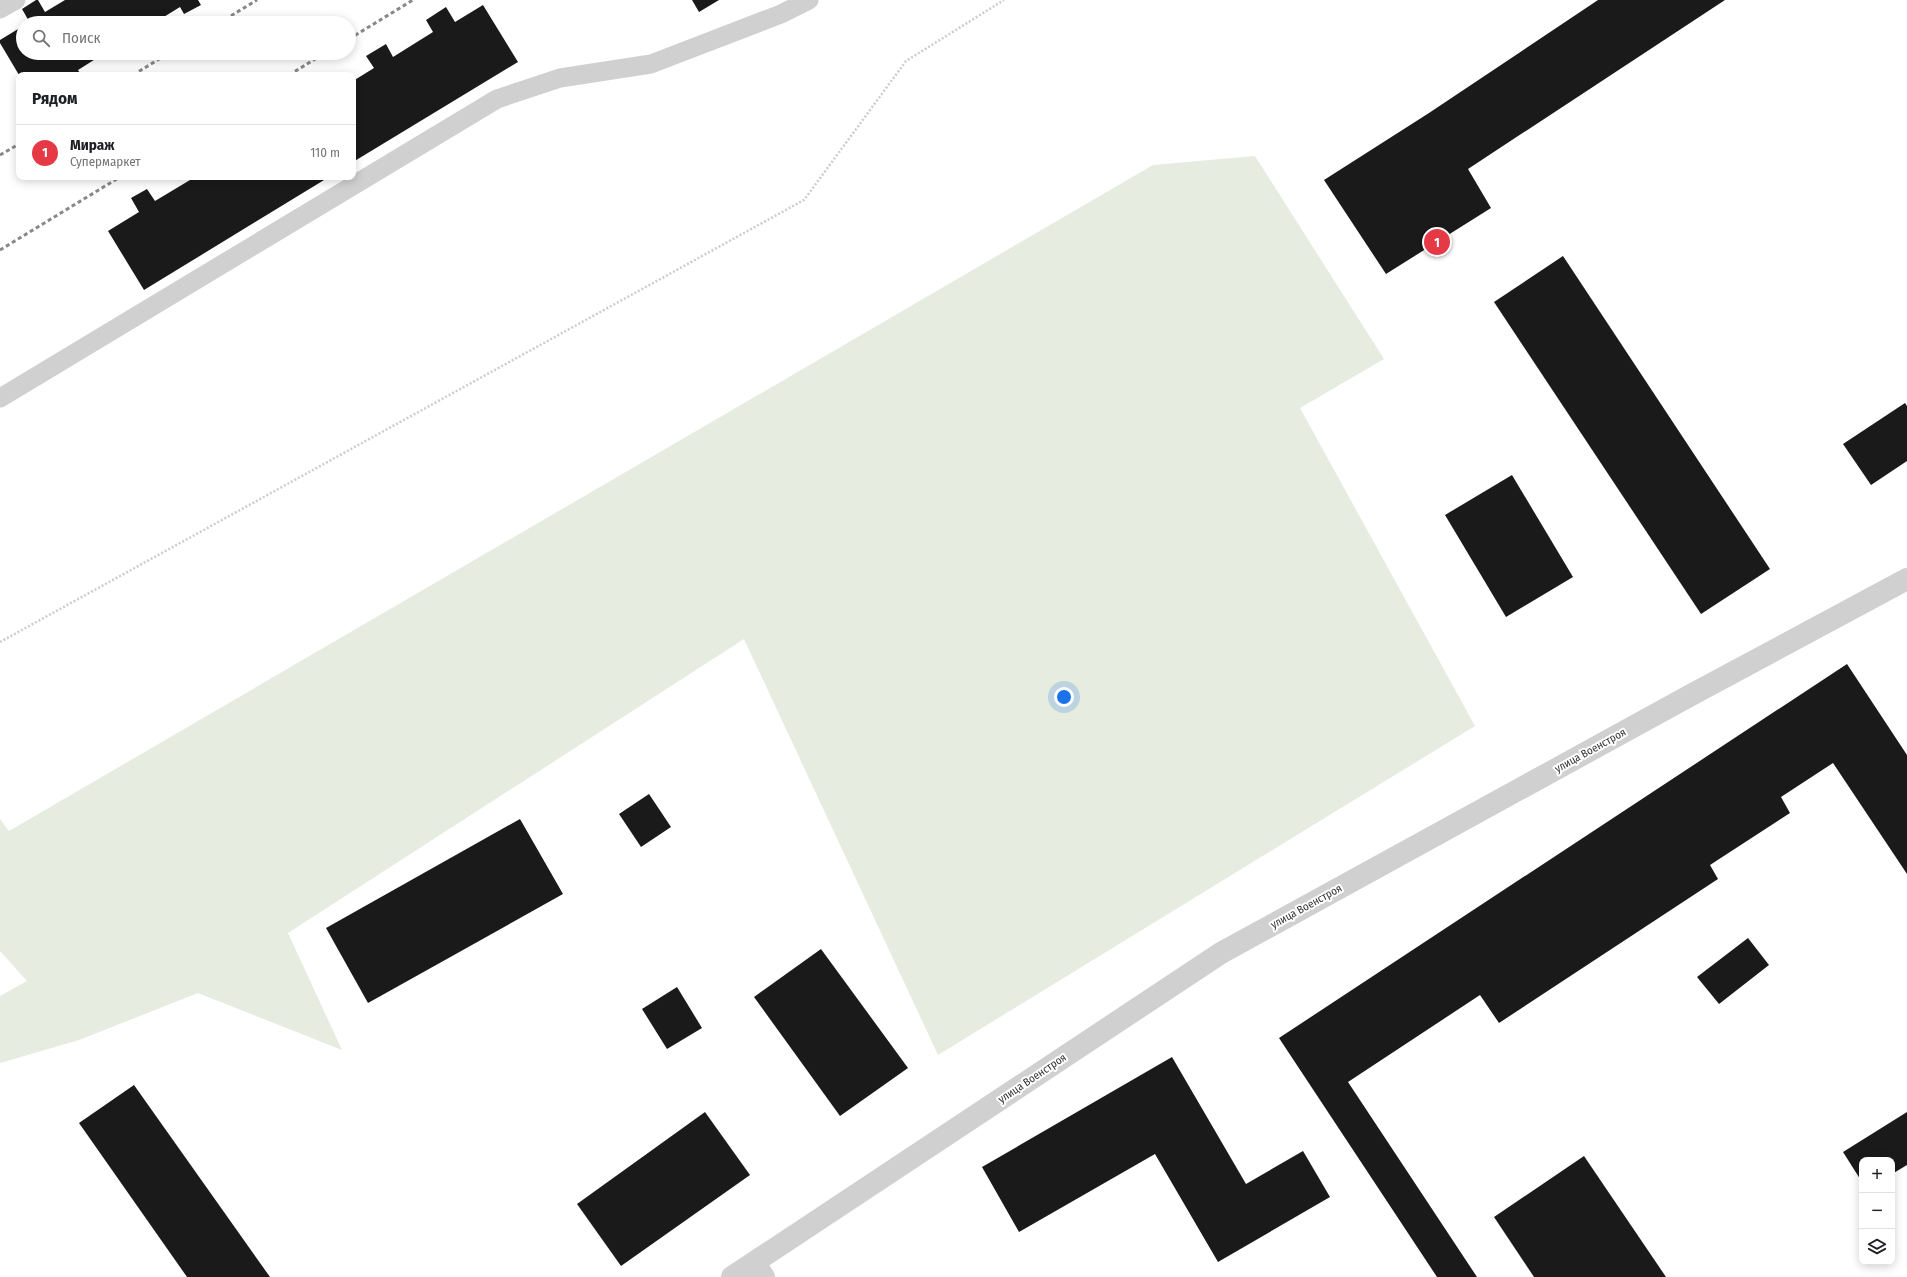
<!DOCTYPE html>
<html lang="ru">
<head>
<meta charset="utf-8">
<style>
  :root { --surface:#fff; --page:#f2f2f2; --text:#202124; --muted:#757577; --line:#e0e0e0; --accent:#e63946 }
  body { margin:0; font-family:"Fira Sans Condensed",sans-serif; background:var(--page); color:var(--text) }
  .controls { position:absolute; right:12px; bottom:12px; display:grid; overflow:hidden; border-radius:8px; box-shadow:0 2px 10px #0003 }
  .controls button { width:36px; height:36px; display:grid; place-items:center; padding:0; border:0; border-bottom:1px solid var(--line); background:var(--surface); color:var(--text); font:20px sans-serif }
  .you { position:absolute; left:1064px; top:697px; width:14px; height:14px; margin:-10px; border:3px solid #fff; border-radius:50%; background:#1a73e8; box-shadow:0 0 0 6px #1a73e833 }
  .badge { display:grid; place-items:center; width:26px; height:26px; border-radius:50%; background:var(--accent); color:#fff; font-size:13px; font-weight:700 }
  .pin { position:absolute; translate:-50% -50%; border:2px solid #fff; box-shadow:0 1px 4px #0006 }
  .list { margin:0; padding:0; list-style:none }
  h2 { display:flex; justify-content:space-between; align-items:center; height:52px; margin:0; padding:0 16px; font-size:17px }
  h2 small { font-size:13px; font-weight:400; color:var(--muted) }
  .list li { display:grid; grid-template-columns:26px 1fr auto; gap:12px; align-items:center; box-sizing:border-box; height:56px; padding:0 16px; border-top:1px solid var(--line) }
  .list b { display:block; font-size:15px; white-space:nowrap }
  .list p { margin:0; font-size:13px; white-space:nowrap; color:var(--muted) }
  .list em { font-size:13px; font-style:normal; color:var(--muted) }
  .icon { flex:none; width:22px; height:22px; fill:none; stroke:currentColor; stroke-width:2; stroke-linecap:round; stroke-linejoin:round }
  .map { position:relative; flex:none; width:1907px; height:1277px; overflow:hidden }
  .search { position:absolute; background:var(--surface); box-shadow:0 2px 10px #0003; left:16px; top:16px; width:340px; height:44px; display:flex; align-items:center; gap:10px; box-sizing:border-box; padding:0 14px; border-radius:22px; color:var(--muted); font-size:15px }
  .panel { position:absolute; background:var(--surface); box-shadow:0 2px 10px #0003; left:16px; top:72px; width:340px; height:108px; border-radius:8px }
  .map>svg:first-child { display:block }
  .green { fill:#e6ecdf }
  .building { fill:#1a1a1a }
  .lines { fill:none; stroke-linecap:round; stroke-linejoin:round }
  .path { stroke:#cdcdcd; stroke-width:2.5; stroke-dasharray:2 2; stroke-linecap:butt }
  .service { stroke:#d0d0d0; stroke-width:19 }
  .minor { stroke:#d0d0d0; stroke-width:22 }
  .tertiary { stroke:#d0d0d0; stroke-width:22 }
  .rail { stroke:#888; stroke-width:3; stroke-dasharray:4 3; stroke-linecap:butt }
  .labels { text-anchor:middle; stroke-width:4; stroke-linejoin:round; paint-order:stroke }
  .street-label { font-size:11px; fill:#333; stroke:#fff }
</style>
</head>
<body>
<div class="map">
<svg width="1907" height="1277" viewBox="0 0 1907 1277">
  <rect width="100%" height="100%" fill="#fff"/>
  <polygon class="green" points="1255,156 1384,359 1300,408 1475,726 938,1055 744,639 288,933 342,1050 198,993 79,1040 0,1063 0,996 27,981 0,951 0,819 9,831 1153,165"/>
  <g class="building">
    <polygon points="36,0 38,0 45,12 65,0 198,0 201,5 184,14 180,7 154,23 30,23 22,9"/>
    <polygon points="692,0 719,0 699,12"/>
    <polygon points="1598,0 1725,0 1468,169 1491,208 1386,274 1324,180 1429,113"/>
    <polygon points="483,5 518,62 353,162 353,81 374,68 366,56 386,44 393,57 433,32 426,20 446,7 455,22"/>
    <polygon points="23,26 23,53 105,53 78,70 81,75 19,75 0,43 0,40"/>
    <polygon points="195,177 329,177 144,290 108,231 139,212 131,198 147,189 155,201"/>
    <polygon points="1563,256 1770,569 1701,614 1494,302"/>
    <polygon points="1905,403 1907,406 1907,461 1871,485 1843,444"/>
    <polygon points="1512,475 1573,577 1506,617 1445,515"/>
    <polygon points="1847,664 1907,755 1907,874 1833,763 1781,797 1790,813 1710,865 1718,879 1499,1023 1480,995 1348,1082 1477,1277 1437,1277 1279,1038"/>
    <polygon points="649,794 671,827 641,847 619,814"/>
    <polygon points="520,819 563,894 368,1003 326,928"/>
    <polygon points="1748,938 1769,965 1719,1004 1697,977"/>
    <polygon points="821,949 908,1068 840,1116 754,997"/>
    <polygon points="677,987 702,1028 667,1049 642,1009"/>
    <polygon points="1172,1057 1246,1184 1303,1151 1330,1197 1218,1262 1155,1154 1019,1232 982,1167"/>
    <polygon points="134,1085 270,1277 187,1277 79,1123"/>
    <polygon points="705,1112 750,1175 621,1266 577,1204"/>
    <polygon points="1907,1112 1907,1165 1892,1174 1892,1160 1862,1160 1862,1182 1843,1152"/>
    <polygon points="1584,1156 1666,1277 1534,1277 1494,1217"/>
  </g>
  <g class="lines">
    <polyline class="path" points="0,642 804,200 906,61 1004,0"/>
    <g class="service">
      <polyline points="0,9 16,0"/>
      <polyline points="0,398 497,99 560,78 651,64 781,14 809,0"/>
    </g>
    <polyline class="minor" points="754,1263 764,1277"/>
    <polyline class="tertiary" points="732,1277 1221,953 1691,695 1907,579"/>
    <g class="rail">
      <polyline points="219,23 257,0"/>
      <polyline points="349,39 413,0"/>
      <polyline points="133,75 169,53"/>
      <polyline points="289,75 325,53"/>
      <polyline points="0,155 19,144"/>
      <polyline points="0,250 120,177"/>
    </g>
  </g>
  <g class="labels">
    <g class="street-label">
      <text transform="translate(1590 750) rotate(-29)" y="4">улица Военстроя</text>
      <text transform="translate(1306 906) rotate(-29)" y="4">улица Военстроя</text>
      <text transform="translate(1032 1078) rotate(-34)" y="4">улица Военстроя</text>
    </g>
  </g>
</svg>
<div class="controls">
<button>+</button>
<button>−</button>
<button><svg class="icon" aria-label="layers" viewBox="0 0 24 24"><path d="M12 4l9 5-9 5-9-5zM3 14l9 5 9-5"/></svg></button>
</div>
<div class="you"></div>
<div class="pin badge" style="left:1437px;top:242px">1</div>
<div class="search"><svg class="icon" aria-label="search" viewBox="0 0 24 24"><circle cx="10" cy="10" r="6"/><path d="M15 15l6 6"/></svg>Поиск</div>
<section class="panel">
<h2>Рядом<small></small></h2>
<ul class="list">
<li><span class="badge">1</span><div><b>Мираж</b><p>Супермаркет</p></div><em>110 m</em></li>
</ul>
</section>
</div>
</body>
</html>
